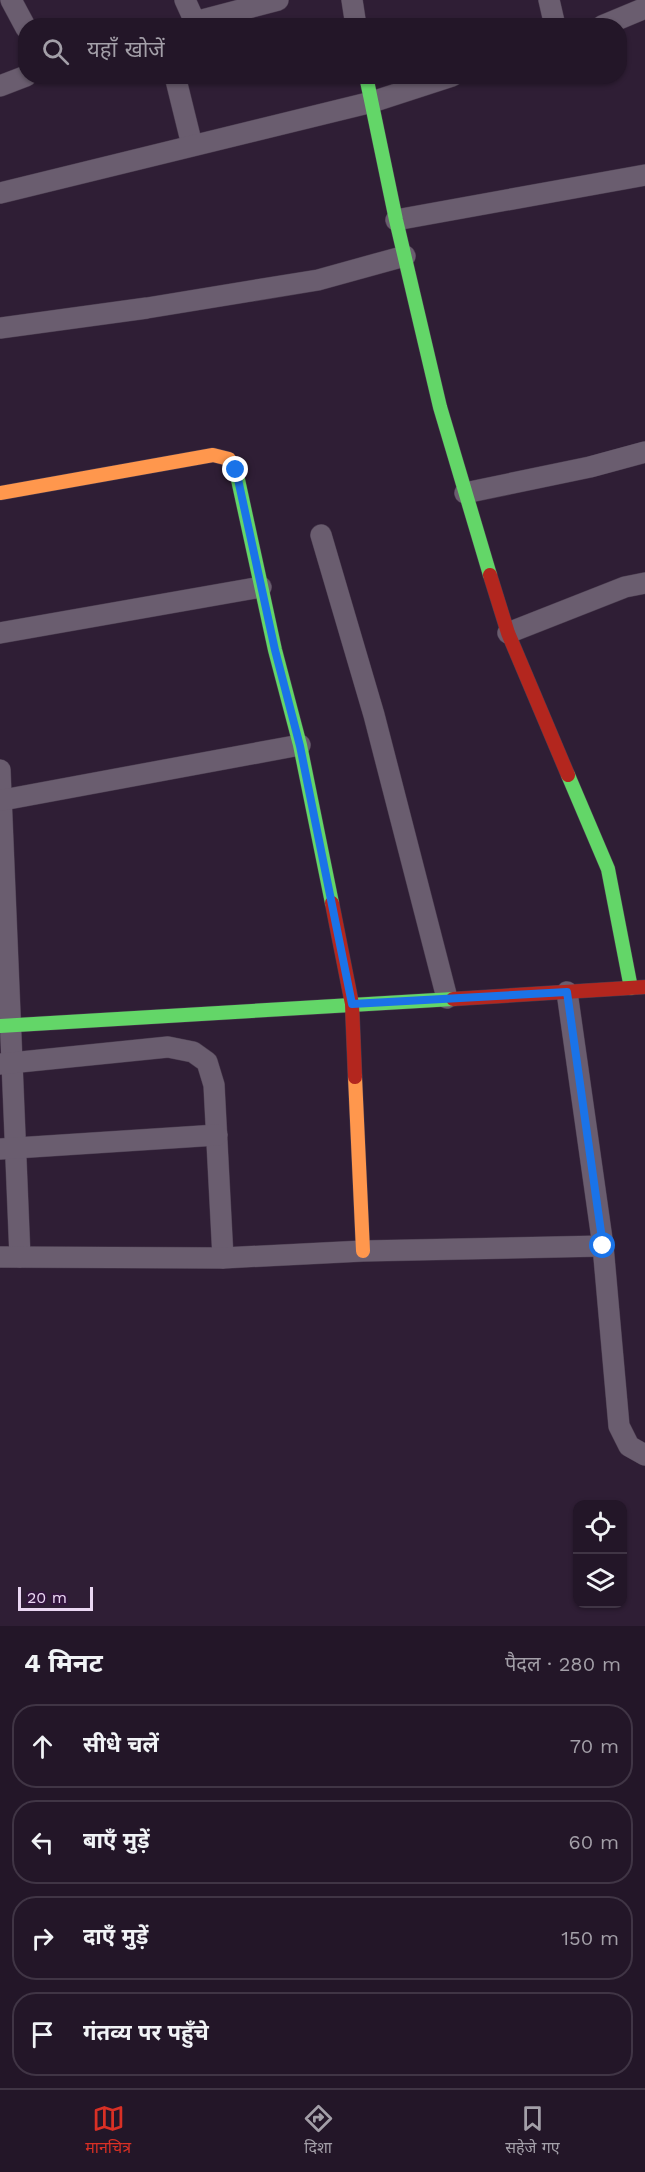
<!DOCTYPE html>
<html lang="hi">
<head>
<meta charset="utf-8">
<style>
  :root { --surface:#231628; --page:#2b1f30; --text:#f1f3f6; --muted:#a39fa8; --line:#403545; --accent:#d93025 }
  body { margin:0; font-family:"Work Sans","Noto Sans Devanagari",sans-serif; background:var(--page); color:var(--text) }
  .controls { position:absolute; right:18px; bottom:18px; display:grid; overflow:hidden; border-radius:12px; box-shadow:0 2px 4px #0004 }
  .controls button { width:54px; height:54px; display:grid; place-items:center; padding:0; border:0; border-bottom:2px solid var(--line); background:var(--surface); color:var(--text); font:30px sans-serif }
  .scale { position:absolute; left:18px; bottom:15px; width:75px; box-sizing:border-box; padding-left:6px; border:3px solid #ebd8f3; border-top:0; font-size:16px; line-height:21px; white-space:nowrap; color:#ebd8f3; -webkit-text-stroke:4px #33153e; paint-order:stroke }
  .stop { position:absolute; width:18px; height:18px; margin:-14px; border:4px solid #1a73e8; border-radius:50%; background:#fff }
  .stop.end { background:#1a73e8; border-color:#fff; box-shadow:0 2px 6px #0008 }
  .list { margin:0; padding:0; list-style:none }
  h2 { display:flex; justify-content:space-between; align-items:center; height:78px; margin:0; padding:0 24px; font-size:26px }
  h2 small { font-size:20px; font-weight:400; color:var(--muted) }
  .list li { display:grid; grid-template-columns:39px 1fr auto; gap:18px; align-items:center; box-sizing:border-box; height:84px; margin:0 12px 12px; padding:0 12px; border:2px solid var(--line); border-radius:24px }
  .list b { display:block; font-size:22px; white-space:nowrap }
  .list em { font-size:20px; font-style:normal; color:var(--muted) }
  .icon { flex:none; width:33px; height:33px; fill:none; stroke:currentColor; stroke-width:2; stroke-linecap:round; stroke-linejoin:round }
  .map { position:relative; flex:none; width:645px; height:1626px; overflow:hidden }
  .search { position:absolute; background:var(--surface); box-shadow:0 2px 4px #0004; left:18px; right:18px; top:18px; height:66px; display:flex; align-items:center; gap:15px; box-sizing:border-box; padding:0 21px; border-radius:24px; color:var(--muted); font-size:22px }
  .sheet { height:462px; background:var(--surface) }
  nav { display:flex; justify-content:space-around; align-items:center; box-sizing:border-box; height:84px; border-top:2px solid var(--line); background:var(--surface); font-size:16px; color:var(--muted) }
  nav a { display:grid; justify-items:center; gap:3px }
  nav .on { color:var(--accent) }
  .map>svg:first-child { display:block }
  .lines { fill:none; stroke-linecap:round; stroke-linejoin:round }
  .street-casing { stroke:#493b4e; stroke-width:22 }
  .fast-casing { stroke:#493b4e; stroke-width:15 }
  .slow-casing { stroke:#493b4e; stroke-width:15 }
  .jam-casing { stroke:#493b4e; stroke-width:15 }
  .street { stroke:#6a5d6f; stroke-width:21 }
  .fast { stroke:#63d668; stroke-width:14 }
  .slow { stroke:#ff974d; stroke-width:14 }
  .jam { stroke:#b3261e; stroke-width:14 }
  .route { stroke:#1a73e8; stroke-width:8 }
</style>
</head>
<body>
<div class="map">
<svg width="645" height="1626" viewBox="0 0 645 1626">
  <rect width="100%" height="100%" fill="#2f1e35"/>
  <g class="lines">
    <defs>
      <g id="street">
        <polyline points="11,0 26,28"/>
        <polyline points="185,0 195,22 278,0"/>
        <polyline points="352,0 356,26"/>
        <polyline points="549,0 555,26"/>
        <polyline points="602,26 645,8"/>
        <polyline points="175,76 192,145"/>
        <polyline points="0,86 26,76"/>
        <polyline points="0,193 372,102 452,76"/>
        <polyline points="396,220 645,175"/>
        <polyline points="0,328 147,308 318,280 405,256"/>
        <polyline points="465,493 590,467 645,452"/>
        <polyline points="321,535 374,715 447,998"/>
        <polyline points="0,633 261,587"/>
        <polyline points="508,633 625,587 645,583"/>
        <polyline points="0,770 20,1257"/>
        <polyline points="3,800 300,745"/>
        <polyline points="567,992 603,1246"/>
        <polyline points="0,1064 168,1047 193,1052 207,1062 214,1085 223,1258"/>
        <polyline points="0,1149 217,1135"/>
        <polyline points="0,1257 223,1258 363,1251 603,1246 619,1426 629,1446 645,1455"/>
      </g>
      <g id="fast">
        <polyline points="366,76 396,220 440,407 490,575"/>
        <polyline points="237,475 275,650 300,745 332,903"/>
        <polyline points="568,775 608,869 631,988"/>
        <polyline points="0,1026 453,999"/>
      </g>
      <g id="slow">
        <polyline points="0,493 213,455 229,459 237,475"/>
        <polyline points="355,1077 363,1251"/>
      </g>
      <g id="jam">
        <polyline points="490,575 508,633 568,775"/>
        <polyline points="332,903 352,1004 355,1077"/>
        <polyline points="453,999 645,987"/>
      </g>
    </defs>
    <use href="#street" class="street-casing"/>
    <use href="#fast" class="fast-casing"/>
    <use href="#slow" class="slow-casing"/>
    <use href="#jam" class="jam-casing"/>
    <use href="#street" class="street"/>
    <use href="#fast" class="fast"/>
    <use href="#slow" class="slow"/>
    <use href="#jam" class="jam"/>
  </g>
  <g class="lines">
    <polyline class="route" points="236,470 275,650 300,746 352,1004 567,992 603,1246"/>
  </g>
</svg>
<div class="controls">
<button><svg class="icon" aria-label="locate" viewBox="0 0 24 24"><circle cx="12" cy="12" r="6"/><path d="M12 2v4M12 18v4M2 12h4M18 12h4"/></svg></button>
<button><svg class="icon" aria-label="layers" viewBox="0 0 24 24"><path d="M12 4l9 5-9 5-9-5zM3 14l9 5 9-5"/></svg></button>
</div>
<div class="scale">20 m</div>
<div class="stop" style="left:603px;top:1246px"></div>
<div class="stop end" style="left:236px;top:470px"></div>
<div class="search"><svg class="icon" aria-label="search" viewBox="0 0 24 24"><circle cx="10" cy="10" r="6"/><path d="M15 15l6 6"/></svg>यहाँ खोजें</div>
</div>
<section class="sheet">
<h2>4 मिनट<small>पैदल · 280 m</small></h2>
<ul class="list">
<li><svg class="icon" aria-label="ahead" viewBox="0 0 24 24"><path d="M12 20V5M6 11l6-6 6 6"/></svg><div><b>सीधे चलें</b></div><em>70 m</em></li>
<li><svg class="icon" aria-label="left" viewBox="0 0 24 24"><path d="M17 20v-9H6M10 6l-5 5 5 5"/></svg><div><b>बाएँ मुड़ें</b></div><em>60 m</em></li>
<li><svg class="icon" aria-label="right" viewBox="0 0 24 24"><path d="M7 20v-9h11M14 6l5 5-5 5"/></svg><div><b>दाएँ मुड़ें</b></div><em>150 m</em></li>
<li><svg class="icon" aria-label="arrive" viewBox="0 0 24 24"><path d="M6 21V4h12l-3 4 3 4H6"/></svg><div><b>गंतव्य पर पहुँचे</b></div></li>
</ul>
</section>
<nav>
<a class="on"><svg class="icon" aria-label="map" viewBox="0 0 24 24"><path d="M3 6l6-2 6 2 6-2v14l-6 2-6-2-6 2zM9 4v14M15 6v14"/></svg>मानचित्र</a>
<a><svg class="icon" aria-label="directions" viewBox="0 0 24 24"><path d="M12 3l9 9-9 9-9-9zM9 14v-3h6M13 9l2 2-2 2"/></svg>दिशा</a>
<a><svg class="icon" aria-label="saved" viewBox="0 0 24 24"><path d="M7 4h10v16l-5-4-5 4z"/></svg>सहेजे गए</a>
</nav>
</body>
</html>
